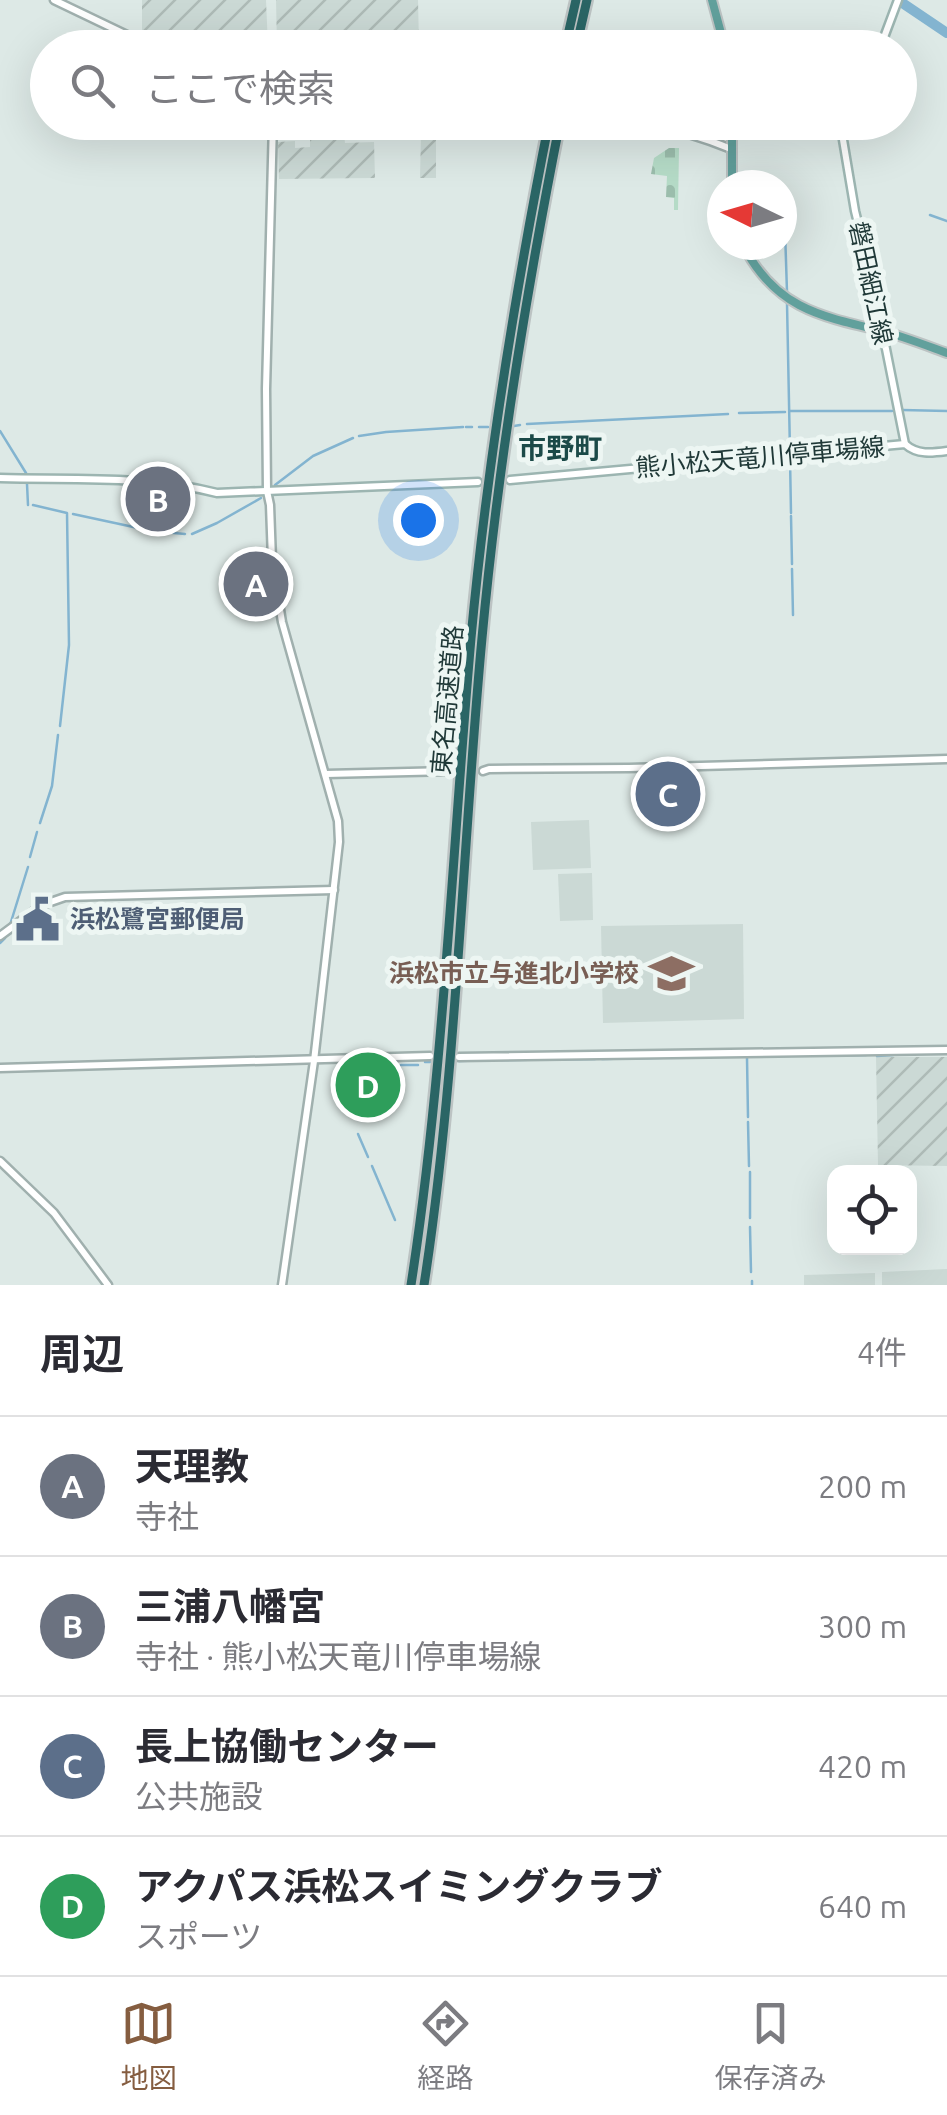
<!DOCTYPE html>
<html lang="ja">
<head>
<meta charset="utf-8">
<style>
  :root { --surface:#fff; --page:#f7f7f7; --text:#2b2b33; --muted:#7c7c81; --line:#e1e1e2; --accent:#855d40 }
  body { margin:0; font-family:Ubuntu,"Noto Sans JP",sans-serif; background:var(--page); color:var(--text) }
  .controls { position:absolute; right:30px; bottom:30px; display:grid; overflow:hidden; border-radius:20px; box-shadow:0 10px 40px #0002 }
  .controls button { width:90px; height:90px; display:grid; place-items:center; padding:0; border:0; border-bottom:2px solid var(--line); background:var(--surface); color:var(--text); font:50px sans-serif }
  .compass { position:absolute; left:707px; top:170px; width:90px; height:90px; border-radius:50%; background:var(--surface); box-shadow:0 10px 40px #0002; rotate:275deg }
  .you { position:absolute; left:418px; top:520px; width:35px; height:35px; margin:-25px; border:8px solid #fff; border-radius:50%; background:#1a73e8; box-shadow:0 0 0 15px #1a73e833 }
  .badge { display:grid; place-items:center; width:65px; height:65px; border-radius:50%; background:var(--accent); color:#fff; font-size:32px; font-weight:700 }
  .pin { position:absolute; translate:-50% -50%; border:5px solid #fff; box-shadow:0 2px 10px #0006 }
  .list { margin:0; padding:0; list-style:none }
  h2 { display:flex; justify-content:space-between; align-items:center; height:130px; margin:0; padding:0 40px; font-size:42px }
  h2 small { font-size:32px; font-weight:400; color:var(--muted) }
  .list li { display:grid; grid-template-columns:65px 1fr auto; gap:30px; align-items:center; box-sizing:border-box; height:140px; padding:0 40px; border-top:2px solid var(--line) }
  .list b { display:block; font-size:38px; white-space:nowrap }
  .list p { margin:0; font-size:32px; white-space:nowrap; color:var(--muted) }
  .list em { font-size:32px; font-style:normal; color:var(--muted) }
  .icon { flex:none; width:55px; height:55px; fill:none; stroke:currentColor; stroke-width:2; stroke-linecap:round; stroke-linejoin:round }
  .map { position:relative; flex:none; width:947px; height:1285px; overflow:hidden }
  .search { position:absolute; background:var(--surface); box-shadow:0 10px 40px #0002; left:30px; right:30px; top:30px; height:110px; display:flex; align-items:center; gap:25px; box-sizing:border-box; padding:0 35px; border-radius:55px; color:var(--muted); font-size:38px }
  .sheet { height:690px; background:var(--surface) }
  nav { display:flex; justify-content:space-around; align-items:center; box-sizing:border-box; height:140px; border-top:2px solid var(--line); background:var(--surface); font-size:28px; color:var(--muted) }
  nav a { display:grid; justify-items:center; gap:5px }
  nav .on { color:var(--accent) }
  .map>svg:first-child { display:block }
  .built { fill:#cbd9d5 }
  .industrial { fill:url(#industrial-furrows) }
  .cemetery { fill:url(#cemetery-stones) }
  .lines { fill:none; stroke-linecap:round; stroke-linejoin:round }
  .stream { stroke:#83b4d0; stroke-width:2.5 }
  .river { stroke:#83b4d0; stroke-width:10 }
  .tertiary-casing { stroke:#a0b0ae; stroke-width:11 }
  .secondary-casing { stroke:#9cb5b1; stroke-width:11 }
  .primary-casing { stroke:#bcc3c3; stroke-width:12 }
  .motorway-casing { stroke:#bcc3c3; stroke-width:14 }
  .tertiary { stroke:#fff; stroke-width:6 }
  .secondary { stroke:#fff; stroke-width:6 }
  .primary { stroke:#61a09c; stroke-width:8 }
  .motorway { stroke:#2a6565; stroke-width:9 }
  .labels { text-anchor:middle; stroke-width:10; stroke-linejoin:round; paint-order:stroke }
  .street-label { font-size:25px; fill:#1f3837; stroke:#edf6f3 }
  .service-label { font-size:25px; font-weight:bold; fill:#4e5e75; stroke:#edf6f3; text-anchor:start }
  .education-label { font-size:25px; font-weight:bold; fill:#785e54; stroke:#edf6f3; text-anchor:end }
  .neighbourhood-label { font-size:28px; font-weight:bold; fill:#1b4a48; stroke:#edf6f3 }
</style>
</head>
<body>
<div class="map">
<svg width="947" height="1285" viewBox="0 0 947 1285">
  <defs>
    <pattern id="industrial-furrows" width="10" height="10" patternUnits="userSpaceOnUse" patternTransform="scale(2.5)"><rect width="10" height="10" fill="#cbd9d5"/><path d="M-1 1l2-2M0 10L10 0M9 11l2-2" fill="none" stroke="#aebbb7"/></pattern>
    <pattern id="cemetery-stones" width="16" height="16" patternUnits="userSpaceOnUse" patternTransform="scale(2.5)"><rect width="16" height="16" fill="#b5dbc7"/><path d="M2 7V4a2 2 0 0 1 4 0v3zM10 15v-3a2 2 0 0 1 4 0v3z" fill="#9bbdac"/></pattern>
  </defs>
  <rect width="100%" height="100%" fill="#dde9e6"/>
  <g class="built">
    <polygon points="589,820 591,868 533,870 531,822"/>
    <polygon points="592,873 593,920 560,921 558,874"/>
    <polygon points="743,924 744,1019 603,1023 601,926"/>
    <polygon points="947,1269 947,1285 882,1285 882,1272"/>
    <polygon points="875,1273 875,1285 804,1285 804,1275"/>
  </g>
  <g class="industrial">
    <polygon points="142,0 266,0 268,47 163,47 142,38"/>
    <polygon points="276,0 418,0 419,44 391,45 390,48 362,47 361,45 277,47"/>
    <polygon points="310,123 343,123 345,143 374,142 375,178 279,179 278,142 295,141 295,148 310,147"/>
    <polygon points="421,134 436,136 436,178 420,178"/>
    <polygon points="947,1057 947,1166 878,1165 876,1057"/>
  </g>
  <polygon class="cemetery" points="669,148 679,148 678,210 674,210 674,198 666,197 667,176 651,174 654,158"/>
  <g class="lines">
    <g class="stream">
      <polyline points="930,215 947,221"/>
      <polyline points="785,230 787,292"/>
      <polyline points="787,303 790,452"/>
      <polyline points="902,410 947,411"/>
      <polyline points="790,411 892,411"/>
      <polyline points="739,413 785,412"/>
      <polyline points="527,424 728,414"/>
      <polyline points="514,426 520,425"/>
      <polyline points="466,427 472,427"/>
      <polyline points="479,427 488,427"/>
      <polyline points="0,431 26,473"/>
      <polyline points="359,436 386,432 463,427"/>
      <polyline points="790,458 791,513"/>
      <polyline points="27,484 28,505"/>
      <polyline points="275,485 313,456 353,438"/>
      <polyline points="33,505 67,513 69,645 60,726"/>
      <polyline points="73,514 152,531 185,534"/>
      <polyline points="791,516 792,564"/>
      <polyline points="192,534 217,523 261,498"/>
      <polyline points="792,569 793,615"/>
      <polyline points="40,823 52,786 58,735"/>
      <polyline points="30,857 37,832"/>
      <polyline points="10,925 28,867"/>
      <polyline points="0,943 5,938 8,932"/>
      <polyline points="754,1056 866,1055"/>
      <polyline points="877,1056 893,1055"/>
      <polyline points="747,1058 748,1117"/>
      <polyline points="602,1059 747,1056"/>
      <polyline points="501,1060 595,1059"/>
      <polyline points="459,1061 493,1060"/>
      <polyline points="425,1062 430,1062"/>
      <polyline points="401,1065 418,1065"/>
      <polyline points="748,1122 749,1166"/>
      <polyline points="358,1134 368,1157"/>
      <polyline points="372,1166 395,1220"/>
      <polyline points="750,1172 750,1218"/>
      <polyline points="750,1227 751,1272"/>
      <polyline points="752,1281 752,1285"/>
    </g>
    <polyline class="river" points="898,0 947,33"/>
    <defs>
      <g id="tertiary">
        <polyline points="54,0 154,48"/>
        <polyline points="273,122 266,389 267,491 270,505 272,560 282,622 338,821 339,842 314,1061 282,1285"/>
        <polyline points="376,122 454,133 538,127"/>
        <path d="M567,125C630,119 673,125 731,149"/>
        <polyline points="483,771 489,769 629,768 947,759"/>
        <polyline points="326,774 450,771"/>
        <polyline points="0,936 42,905 65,897 334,890"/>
        <polyline points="459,1057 947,1050"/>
        <polyline points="0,1068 430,1056"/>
        <polyline points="0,1161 54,1213 108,1285"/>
      </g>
      <g id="secondary">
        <polyline points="880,48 898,0"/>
        <polyline points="840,122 855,211 873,284 905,444"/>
        <path d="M0,478C72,480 147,475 217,493L478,482"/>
        <path d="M510,480L905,444C917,455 932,453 947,451"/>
      </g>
      <g id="primary">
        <polyline points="712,0 725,48"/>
        <polyline points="732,185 732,122"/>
        <path d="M743,245C774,306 817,316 879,330C902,336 925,345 947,353"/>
      </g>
      <g id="motorway">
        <polyline points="565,48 576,0"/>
        <polyline points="576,48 587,0"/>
        <path d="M411,1285C444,1071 452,854 471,638C487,465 515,293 549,122"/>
        <path d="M424,1285C457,1070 462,853 482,638C498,464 526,293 560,122"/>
      </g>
    </defs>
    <use href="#tertiary" class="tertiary-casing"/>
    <use href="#secondary" class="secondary-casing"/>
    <use href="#primary" class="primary-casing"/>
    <use href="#motorway" class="motorway-casing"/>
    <use href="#tertiary" class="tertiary"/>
    <use href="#secondary" class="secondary"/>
    <use href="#primary" class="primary"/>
    <use href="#motorway" class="motorway"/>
  </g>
  <defs>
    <symbol id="civic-bare" viewBox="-9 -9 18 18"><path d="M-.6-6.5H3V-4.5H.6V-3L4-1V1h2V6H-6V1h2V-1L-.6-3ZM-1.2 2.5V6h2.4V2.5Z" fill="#5c6f8a" stroke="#edf6f3" stroke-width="2.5" paint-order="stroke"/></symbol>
    <symbol id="school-bare" viewBox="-9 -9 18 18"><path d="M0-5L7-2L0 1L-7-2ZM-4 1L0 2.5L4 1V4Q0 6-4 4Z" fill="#8d6e63" stroke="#edf6f3" stroke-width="2.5" paint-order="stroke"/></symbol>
  </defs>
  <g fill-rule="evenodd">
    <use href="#civic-bare" x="6" y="888" width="63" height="63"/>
    <use href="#school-bare" x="640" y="942" width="63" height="63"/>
  </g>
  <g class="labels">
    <g class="street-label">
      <text transform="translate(871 283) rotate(78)" y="9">磐田細江線</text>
      <text transform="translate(760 457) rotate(-5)" y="9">熊小松天竜川停車場線</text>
      <text transform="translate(447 700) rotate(-85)" y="9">東名高速道路</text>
    </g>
    <g class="service-label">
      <text x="70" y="928">浜松鷺宮郵便局</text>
    </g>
    <g class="education-label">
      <text x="639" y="982">浜松市立与進北小学校</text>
    </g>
    <g class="neighbourhood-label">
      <text x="560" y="458">市野町</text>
    </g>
  </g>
</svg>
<div class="controls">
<button><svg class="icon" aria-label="locate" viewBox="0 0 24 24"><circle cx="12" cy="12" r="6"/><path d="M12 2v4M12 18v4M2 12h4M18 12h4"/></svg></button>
</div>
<svg class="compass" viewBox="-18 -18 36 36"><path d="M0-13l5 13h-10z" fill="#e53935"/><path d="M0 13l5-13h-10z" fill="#7c7c81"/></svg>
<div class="you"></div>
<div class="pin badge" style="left:256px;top:584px;background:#6b7280">A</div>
<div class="pin badge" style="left:158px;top:499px;background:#6b7280">B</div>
<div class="pin badge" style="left:668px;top:794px;background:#5c6f8a">C</div>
<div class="pin badge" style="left:368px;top:1085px;background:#2e9e5b">D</div>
<div class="search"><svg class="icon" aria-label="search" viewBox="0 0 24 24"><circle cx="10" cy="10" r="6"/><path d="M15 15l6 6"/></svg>ここで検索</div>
</div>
<section class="sheet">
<h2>周辺<small>4件</small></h2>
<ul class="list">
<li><span class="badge" style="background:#6b7280">A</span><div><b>天理教</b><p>寺社</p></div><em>200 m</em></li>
<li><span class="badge" style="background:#6b7280">B</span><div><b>三浦八幡宮</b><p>寺社 · 熊小松天竜川停車場線</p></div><em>300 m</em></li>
<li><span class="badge" style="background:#5c6f8a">C</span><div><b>長上協働センター</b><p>公共施設</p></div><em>420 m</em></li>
<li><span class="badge" style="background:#2e9e5b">D</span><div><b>アクパス浜松スイミングクラブ</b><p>スポーツ</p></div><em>640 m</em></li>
</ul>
</section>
<nav>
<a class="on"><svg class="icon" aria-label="map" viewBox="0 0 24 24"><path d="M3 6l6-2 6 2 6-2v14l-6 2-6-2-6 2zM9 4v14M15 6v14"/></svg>地図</a>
<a><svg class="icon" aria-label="directions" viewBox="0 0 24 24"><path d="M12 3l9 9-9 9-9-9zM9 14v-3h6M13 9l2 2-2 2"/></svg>経路</a>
<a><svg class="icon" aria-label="saved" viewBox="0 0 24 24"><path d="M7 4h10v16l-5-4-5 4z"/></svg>保存済み</a>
</nav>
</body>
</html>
